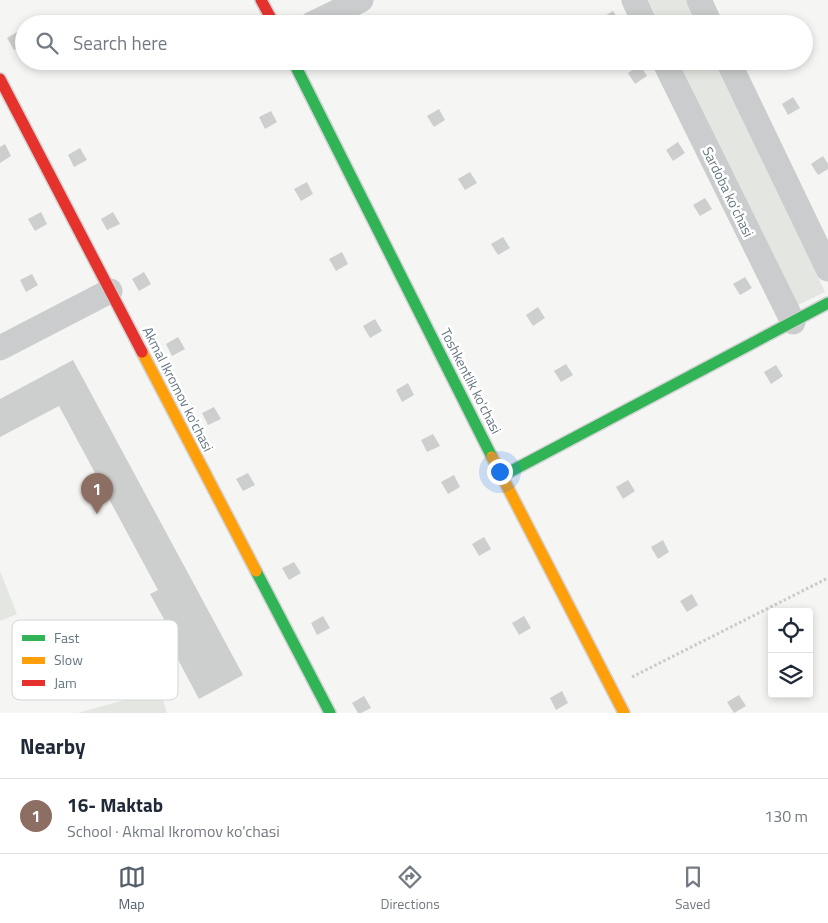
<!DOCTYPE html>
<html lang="en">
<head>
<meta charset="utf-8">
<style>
  :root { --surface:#fff; --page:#f6f6f7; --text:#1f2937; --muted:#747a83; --line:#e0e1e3; --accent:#555f6b }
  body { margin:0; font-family:"Titillium Web",sans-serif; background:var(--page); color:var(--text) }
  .controls { position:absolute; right:15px; bottom:15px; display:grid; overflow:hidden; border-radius:5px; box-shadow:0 2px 8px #0003 }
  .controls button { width:45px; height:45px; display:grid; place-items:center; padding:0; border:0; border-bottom:1px solid var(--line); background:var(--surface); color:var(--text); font:25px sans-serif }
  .you { position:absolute; left:499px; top:471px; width:18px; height:18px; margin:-12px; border:4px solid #fff; border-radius:50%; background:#1a73e8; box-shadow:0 0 0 8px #1a73e833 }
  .badge { display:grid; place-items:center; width:32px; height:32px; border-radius:50%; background:var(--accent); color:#fff; font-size:16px; font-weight:700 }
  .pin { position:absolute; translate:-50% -41px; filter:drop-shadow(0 1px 2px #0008) }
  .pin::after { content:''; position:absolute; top:26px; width:18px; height:15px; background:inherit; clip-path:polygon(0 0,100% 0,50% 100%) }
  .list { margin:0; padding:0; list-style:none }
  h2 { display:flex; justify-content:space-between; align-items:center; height:65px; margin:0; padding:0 20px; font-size:21px }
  h2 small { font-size:16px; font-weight:400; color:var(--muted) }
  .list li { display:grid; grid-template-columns:32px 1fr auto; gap:15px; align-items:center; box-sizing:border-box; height:75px; padding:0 20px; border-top:1px solid var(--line) }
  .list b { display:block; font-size:19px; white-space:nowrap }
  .list p { margin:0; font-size:16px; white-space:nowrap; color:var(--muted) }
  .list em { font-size:16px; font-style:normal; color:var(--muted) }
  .icon { flex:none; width:28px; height:28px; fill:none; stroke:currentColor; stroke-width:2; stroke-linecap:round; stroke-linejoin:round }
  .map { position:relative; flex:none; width:828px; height:713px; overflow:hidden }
  .search { position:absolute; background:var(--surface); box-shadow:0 2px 8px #0003; left:15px; right:15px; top:15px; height:55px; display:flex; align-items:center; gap:12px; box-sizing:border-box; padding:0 18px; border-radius:28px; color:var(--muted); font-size:19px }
  .sheet { height:140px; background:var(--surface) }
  nav { display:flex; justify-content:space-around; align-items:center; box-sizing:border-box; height:70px; border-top:1px solid var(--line); background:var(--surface); font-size:14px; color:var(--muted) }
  nav a { display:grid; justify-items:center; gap:2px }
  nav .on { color:var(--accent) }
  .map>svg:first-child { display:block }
  .green { fill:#e4e7e1 }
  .building { fill:#cdcece }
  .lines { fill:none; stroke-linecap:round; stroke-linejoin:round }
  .fast-casing { stroke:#d2d3d4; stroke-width:14 }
  .slow-casing { stroke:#d2d3d4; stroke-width:14 }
  .jam-casing { stroke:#d2d3d4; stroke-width:14 }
  .path { stroke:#c9cac9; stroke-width:3; stroke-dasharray:2.5 2.5; stroke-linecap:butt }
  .street { stroke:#cacccd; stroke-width:25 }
  .fast { stroke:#30b455; stroke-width:11 }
  .slow { stroke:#ff9f0a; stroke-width:11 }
  .jam { stroke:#e5322d; stroke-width:11 }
  .labels { text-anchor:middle; stroke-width:5; stroke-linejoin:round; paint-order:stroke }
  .street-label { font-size:14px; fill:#657683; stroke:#fff }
  .key { fill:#fff; stroke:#d1d6da; stroke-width:1 }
  .key-label { font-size:14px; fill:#657683 }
</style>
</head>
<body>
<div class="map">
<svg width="828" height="713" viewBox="0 0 828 713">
  <rect width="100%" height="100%" fill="#f5f5f3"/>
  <g class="green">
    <polygon points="648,0 686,0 697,24 659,24"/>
    <polygon points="677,61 715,61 825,292 794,307"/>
    <polygon points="0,571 17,614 0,621"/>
    <polygon points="160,690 167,713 78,713"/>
  </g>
  <g class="building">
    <polygon points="613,11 620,22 617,24 605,24 601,18"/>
    <polygon points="19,31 24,39 24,44 14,50 7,38"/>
    <polygon points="640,65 647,76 635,84 628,73"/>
    <polygon points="793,97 800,108 788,115 782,104"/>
    <polygon points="439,109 445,120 434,127 427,116"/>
    <polygon points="271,111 277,122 265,129 259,117"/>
    <polygon points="678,142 685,153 673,161 666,150"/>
    <polygon points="5,144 11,156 0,163 0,147"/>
    <polygon points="80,148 87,160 74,167 68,155"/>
    <polygon points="823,156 828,164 828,169 818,175 811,164"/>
    <polygon points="470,172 477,183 465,190 458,179"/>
    <polygon points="307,182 313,194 301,201 294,189"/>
    <polygon points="705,198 712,209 700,216 693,205"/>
    <polygon points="41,212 47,224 35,231 28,219"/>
    <polygon points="113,212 120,224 107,230 101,219"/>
    <polygon points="503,237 510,248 498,255 491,244"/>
    <polygon points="342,252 348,264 336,271 329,259"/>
    <polygon points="144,272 151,284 139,291 132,279"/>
    <polygon points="32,274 38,285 26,292 20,280"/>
    <polygon points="745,277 752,288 740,295 733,284"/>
    <polygon points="538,307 545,318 533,326 526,315"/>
    <polygon points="375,319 382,331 370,338 363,326"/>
    <polygon points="178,337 185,349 172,356 166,344"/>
    <polygon points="73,360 243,675 199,699 159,624 165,621 150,594 158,590 59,406 0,437 0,399"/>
    <polygon points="566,364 573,375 561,382 554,371"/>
    <polygon points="776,365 783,376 771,384 764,372"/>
    <polygon points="408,383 414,395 402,402 396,390"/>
    <polygon points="214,407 221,419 208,425 202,413"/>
    <polygon points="433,434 440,446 427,452 421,440"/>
    <polygon points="248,473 255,485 243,491 236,479"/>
    <polygon points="454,475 460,487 448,494 441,482"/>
    <polygon points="628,480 635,491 623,499 616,487"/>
    <polygon points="484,537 491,549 479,556 472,544"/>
    <polygon points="663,540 669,552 658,559 651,547"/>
    <polygon points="294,562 301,573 289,580 282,568"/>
    <polygon points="692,594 698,605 687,612 680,601"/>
    <polygon points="323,616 330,628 317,635 311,623"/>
    <polygon points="524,616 531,628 519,635 512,623"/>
    <polygon points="562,691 568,703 556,710 550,698"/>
    <polygon points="739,695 746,706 734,713 727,702"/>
    <polygon points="364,696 371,708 361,713 358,713 352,703"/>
  </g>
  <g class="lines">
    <defs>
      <g id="fast">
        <polyline points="293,61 492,457"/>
        <polyline points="502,476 828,303"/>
        <polyline points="256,571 330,713"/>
      </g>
      <g id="slow">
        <polyline points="142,352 256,571"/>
        <polyline points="492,457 624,713"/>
      </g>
      <g id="jam">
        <polyline points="261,0 274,24"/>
        <polyline points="0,79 142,352"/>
      </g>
    </defs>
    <use href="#fast" class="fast-casing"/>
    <use href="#slow" class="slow-casing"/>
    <use href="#jam" class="jam-casing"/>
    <polyline class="path" points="632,677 828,578"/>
    <g class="street">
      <polyline points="634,0 645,24"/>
      <polyline points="699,0 710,24"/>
      <polyline points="312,24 361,0"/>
      <polyline points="664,61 793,322"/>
      <polyline points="728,61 828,269"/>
      <polyline points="0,348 110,291"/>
    </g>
    <use href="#fast" class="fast"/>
    <use href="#slow" class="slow"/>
    <use href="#jam" class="jam"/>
  </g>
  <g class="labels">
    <g class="street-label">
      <text transform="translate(728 192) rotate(64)" y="5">Sardoba ko'chasi</text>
      <text transform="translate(471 381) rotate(63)" y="5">Toshkentlik ko'chasi</text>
      <text transform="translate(178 389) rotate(63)" y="5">Akmal Ikromov ko'chasi</text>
    </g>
  </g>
  <rect x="12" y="620" width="166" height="80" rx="8" class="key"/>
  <rect x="22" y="635" width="23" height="6" fill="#30b455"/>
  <rect x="22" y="657" width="23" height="7" fill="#ff9f0a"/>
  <rect x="22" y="680" width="23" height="6" fill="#e5322d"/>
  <g class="key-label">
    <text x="54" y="643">Fast</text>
    <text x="54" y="665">Slow</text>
    <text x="54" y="688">Jam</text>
  </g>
</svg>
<div class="controls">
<button><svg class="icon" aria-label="locate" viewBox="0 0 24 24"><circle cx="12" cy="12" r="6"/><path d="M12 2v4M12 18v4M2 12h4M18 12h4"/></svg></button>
<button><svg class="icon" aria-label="layers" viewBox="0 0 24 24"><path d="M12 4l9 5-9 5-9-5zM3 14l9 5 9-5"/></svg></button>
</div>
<div class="you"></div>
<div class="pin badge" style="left:97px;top:514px;background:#8d6e63">1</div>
<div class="search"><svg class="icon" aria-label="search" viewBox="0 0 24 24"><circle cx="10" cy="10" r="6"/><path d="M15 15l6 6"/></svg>Search here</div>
</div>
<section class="sheet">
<h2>Nearby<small></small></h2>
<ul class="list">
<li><span class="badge" style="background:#8d6e63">1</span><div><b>16- Maktab</b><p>School · Akmal Ikromov ko'chasi</p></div><em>130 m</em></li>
</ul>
</section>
<nav>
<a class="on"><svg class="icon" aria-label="map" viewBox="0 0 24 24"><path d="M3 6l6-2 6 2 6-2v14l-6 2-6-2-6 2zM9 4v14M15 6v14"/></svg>Map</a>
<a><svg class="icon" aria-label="directions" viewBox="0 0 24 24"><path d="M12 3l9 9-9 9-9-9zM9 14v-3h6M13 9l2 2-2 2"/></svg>Directions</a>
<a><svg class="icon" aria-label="saved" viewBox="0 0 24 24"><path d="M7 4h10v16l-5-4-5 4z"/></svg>Saved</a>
</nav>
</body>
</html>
